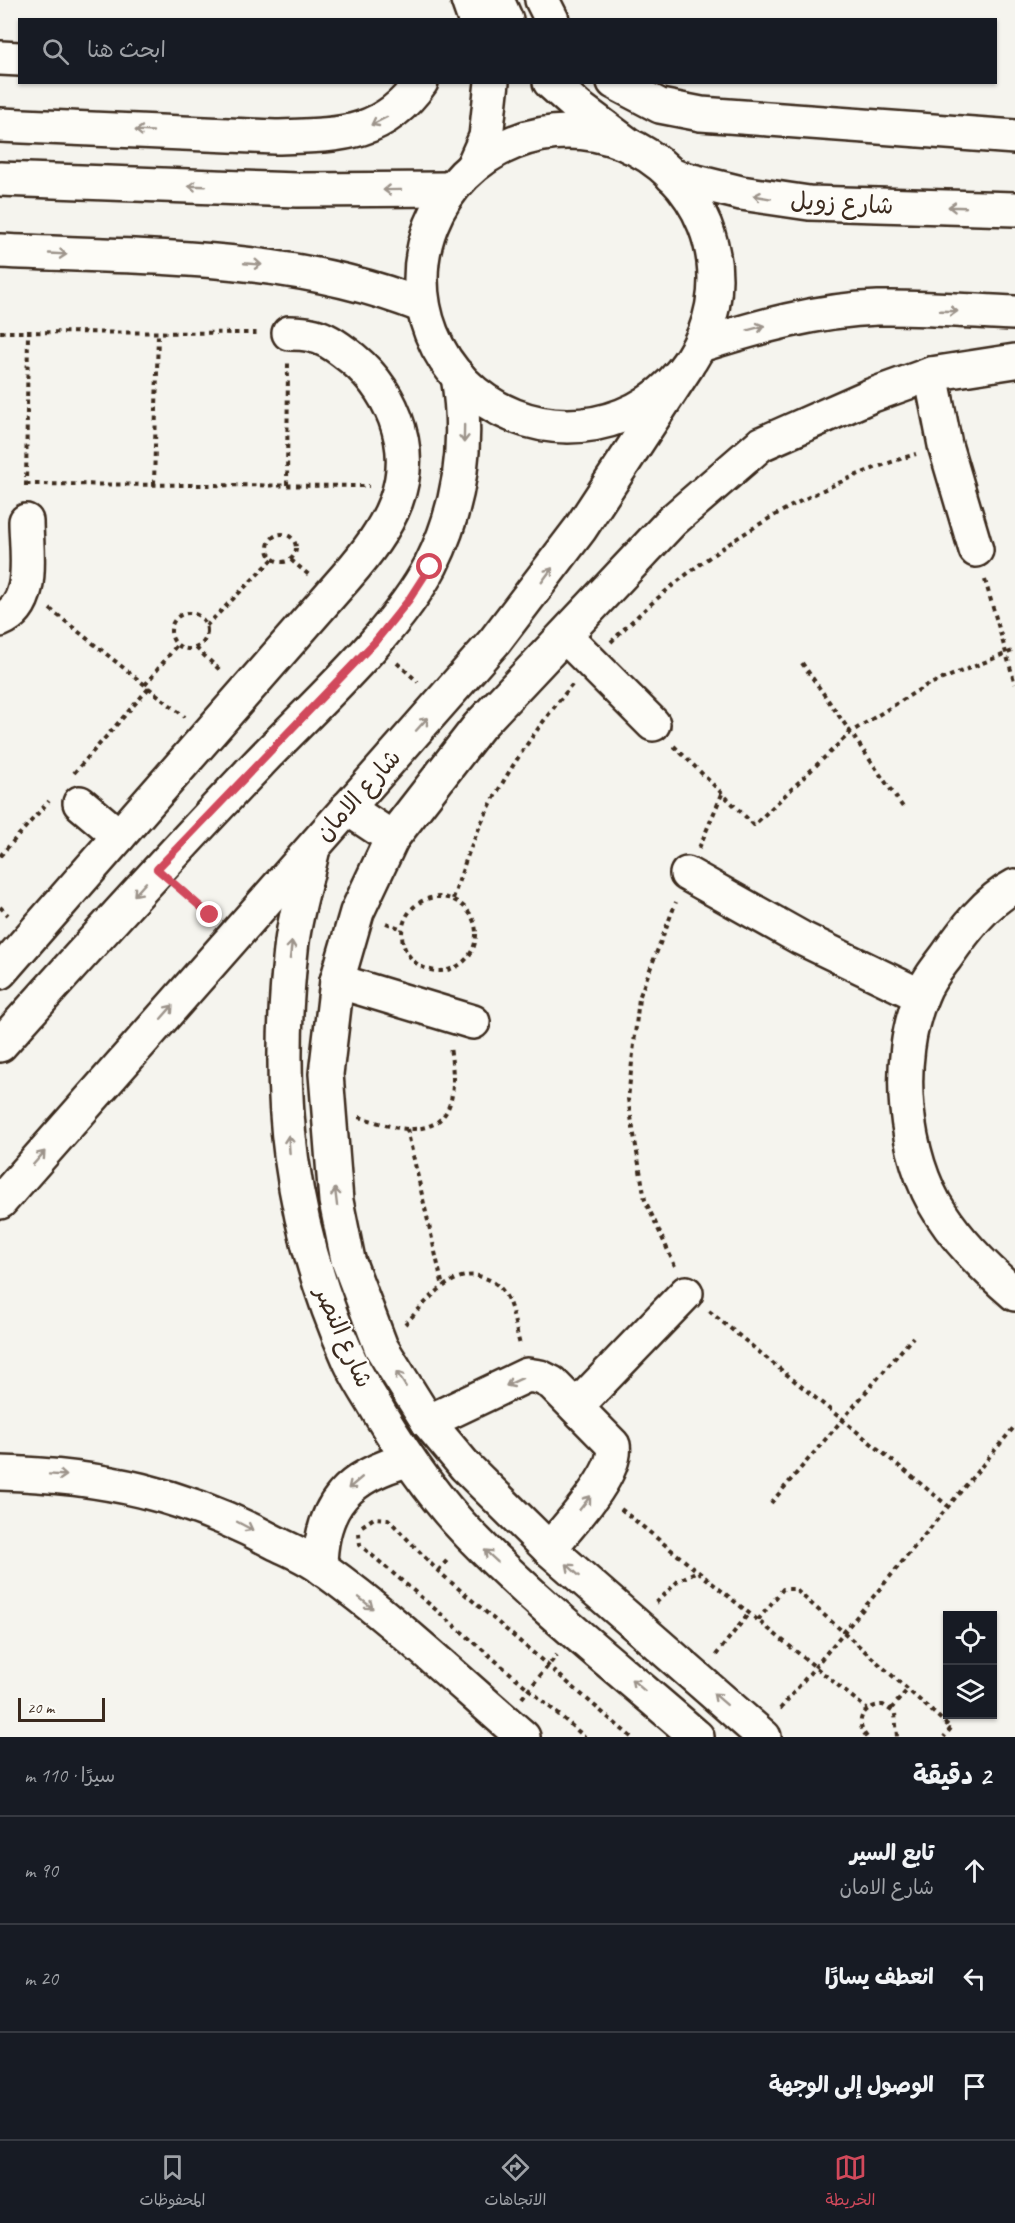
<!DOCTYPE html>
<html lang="ar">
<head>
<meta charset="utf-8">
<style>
  :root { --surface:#171b24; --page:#242831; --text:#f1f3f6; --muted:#9ea1a6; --line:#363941; --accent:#d1495b }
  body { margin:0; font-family:Caveat,"Playpen Sans Arabic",sans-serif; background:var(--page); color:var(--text); direction:rtl }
  .controls { position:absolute; right:18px; bottom:18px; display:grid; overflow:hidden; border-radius:0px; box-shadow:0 2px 4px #0004 }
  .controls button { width:54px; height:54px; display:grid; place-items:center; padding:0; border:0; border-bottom:2px solid var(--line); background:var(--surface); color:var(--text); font:30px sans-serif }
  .scale { position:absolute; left:18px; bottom:15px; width:87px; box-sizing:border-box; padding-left:6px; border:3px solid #3b2a1e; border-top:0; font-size:16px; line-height:21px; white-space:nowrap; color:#3b2a1e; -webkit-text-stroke:4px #fdfcf7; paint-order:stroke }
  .stop { position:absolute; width:18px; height:18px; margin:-14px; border:4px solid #d1495b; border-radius:50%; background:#fff }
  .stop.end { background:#d1495b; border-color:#fff; box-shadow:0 2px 6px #0008 }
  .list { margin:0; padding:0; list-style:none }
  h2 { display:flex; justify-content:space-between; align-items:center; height:78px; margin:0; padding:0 24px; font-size:26px }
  h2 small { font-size:20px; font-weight:400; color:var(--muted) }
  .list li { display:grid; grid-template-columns:39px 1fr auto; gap:18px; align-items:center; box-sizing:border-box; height:108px; padding:0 24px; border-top:2px solid var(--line) }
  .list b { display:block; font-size:22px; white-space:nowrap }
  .list p { margin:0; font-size:20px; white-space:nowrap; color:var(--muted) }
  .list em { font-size:20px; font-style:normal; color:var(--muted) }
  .icon { flex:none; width:33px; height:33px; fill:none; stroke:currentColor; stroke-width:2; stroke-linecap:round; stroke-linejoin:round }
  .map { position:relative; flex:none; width:1015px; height:1737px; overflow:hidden; direction:ltr }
  .search { position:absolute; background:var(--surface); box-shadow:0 2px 4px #0004; left:18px; right:18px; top:18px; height:66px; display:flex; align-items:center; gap:15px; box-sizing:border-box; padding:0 21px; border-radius:0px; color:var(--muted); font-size:22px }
  .sheet { height:402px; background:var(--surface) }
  nav { display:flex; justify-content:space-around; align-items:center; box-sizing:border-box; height:84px; border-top:2px solid var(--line); background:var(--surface); font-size:16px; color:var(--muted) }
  nav a { display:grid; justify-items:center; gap:3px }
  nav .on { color:var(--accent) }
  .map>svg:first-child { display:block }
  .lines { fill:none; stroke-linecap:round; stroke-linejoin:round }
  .minor-casing { stroke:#3b2a1e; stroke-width:38 }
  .major-casing { stroke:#3b2a1e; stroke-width:38 }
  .highway-casing { stroke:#3b2a1e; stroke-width:38 }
  .path { stroke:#3b2a1e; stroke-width:4; stroke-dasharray:4.5 4.5; stroke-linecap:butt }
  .minor { stroke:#fdfcf7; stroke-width:33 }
  .major { stroke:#fdfcf7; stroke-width:33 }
  .highway { stroke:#fdfcf7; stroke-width:33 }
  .oneway { stroke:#9c938a }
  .route { stroke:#d1495b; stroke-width:8 }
  .labels { text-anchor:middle; stroke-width:4.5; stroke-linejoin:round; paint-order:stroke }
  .street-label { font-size:24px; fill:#3b2a1e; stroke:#fdfcf7 }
</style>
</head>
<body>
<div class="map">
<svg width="1015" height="1737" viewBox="0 0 1015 1737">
  <rect width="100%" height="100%" fill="#f5f4ee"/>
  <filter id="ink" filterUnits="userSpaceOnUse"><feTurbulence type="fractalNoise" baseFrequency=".0167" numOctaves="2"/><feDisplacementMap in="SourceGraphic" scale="12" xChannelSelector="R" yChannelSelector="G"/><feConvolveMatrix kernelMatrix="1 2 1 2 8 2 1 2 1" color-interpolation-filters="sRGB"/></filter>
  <g filter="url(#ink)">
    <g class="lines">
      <defs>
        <g id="minor">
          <polyline points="468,0 475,20"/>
          <polyline points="497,0 506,20"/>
          <polyline points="542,0 552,20"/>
          <polyline points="0,58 20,59"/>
          <polyline points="550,82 578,107 630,146"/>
          <polyline points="614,82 660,106 701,114 1015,137"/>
          <path d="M0,125L275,137C337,135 383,137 421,82"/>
          <polyline points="473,166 486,137 492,82"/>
          <polyline points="931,374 945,445 976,550"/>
          <path d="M0,620C37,605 26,553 26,521"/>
          <polyline points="565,636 653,724"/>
          <polyline points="80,803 119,836"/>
          <polyline points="347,808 392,838"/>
          <path d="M313,848C306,881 294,916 291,950C275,1095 289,1225 349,1359C357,1378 370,1396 380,1414C406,1457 435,1499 470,1535C539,1606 623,1672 697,1737"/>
          <polyline points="687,874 801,938 921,996"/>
          <path d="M1015,886C986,901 964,931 946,957C937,969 927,981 922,995C894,1058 903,1157 941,1214C961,1245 987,1270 1015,1294"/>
          <path d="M0,972L346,577C366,554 385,530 396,501C417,445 390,385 344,352C335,345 323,337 311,335C304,333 296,333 289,333"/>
          <polyline points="337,981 473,1022"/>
          <path d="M0,1045C85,950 170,856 258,764C312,707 395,634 431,565C461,505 469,442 458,376"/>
          <polyline points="0,1202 494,642 580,529 687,366"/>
          <polyline points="576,1407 686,1293"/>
          <path d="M428,1422L527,1375L540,1377L552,1383L613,1445C619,1473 567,1527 549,1549"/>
          <path d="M0,1473C102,1476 183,1493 274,1542C290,1550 308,1557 322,1568C393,1619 457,1680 523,1737"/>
          <path d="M320,1566C321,1504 350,1475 408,1460"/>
          <polyline points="764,1737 549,1549 465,1466 428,1422 381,1347 348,1260 336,1201 326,1074 337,981 357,912 392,838 479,726 672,521 761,444 870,396 931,374 1015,361"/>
        </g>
        <g id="major">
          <polyline points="672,176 741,193 809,203 1015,209"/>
          <path d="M700,345C758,327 817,310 878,308C923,307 970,311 1015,313"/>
        </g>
        <g id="highway">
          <circle cx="568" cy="279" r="147"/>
          <polyline points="0,179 297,190 450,189"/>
          <path d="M0,251C142,258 289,252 423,306"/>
        </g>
      </defs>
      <use href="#minor" class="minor-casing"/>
      <use href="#major" class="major-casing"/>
      <use href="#highway" class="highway-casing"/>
      <g class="path">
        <polyline points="0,332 260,333"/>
        <polyline points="26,484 369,486"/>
        <polyline points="154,484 158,334"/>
        <polyline points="287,485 288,363"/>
        <polyline points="26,486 28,333"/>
        <circle cx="282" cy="548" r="14"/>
        <polyline points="291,560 309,575"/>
        <polyline points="985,580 1015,684"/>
        <polyline points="50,609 185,717"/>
        <circle cx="189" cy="631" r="18"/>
        <polyline points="206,626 273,559"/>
        <path d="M611,642C695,556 801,489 916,454"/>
        <polyline points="196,648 222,672"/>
        <polyline points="397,663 418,682"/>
        <polyline points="802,663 905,810"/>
        <polyline points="145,685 177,645"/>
        <polyline points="674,746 754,825 851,732 925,686 1015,650"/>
        <polyline points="74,773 149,688"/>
        <polyline points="699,848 722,794"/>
        <polyline points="0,856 49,801"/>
        <polyline points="180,889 211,916"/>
        <circle cx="439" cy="934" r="37"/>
        <path d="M453,899C459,880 465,861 473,842C496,786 533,732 572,685"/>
        <polyline points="0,907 8,915"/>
        <polyline points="386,923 402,929"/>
        <path d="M359,1117C375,1121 393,1129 410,1129C460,1129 455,1082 450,1047"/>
        <polyline points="407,1129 443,1287"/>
        <polyline points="675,1266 645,1200 628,1099 639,998 676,902"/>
        <polyline points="709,1311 948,1506"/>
        <path d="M405,1324C425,1304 453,1265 485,1278C496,1282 503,1289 508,1300C514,1314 516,1331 520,1345"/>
        <polyline points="771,1503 913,1337"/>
        <polyline points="621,1509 867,1709"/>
        <polyline points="362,1526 374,1518 388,1519 438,1571 631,1737"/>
        <polyline points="359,1533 360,1545 585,1737"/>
        <polyline points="438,1571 449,1558"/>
        <polyline points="656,1603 678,1581 697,1571"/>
        <polyline points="758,1620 783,1589 795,1589 951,1728 944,1737"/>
        <polyline points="716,1655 749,1613"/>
        <polyline points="522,1698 557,1655"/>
        <polyline points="780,1709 1015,1426"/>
        <polyline points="891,1709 908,1689"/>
        <path d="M867,1737C853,1721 864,1705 883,1705L895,1713L897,1737"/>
      </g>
      <use href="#minor" class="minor"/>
      <use href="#major" class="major"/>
      <use href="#highway" class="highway"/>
    </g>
    <defs><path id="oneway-shaft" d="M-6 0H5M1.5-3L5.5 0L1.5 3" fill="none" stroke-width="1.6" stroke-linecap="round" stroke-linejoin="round" transform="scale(1.5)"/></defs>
    <g class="oneway">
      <use href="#oneway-shaft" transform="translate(379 121) rotate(153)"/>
      <use href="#oneway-shaft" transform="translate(144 131) rotate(-177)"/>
      <use href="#oneway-shaft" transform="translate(197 186) rotate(-178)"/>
      <use href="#oneway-shaft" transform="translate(392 190) rotate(179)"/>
      <use href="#oneway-shaft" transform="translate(762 197) rotate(-170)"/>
      <use href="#oneway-shaft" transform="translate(957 207) rotate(-178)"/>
      <use href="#oneway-shaft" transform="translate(58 254) rotate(3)"/>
      <use href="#oneway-shaft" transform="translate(253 264) rotate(5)"/>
      <use href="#oneway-shaft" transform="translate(949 311) rotate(2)"/>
      <use href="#oneway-shaft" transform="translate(756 328) rotate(-15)"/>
      <use href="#oneway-shaft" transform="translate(464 434) rotate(91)"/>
      <use href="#oneway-shaft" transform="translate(547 575) rotate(-54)"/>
      <use href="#oneway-shaft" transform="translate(422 724) rotate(-48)"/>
      <use href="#oneway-shaft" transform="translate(140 889) rotate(132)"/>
      <use href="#oneway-shaft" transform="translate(291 950) rotate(-83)"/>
      <use href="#oneway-shaft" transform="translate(167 1012) rotate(-49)"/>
      <use href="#oneway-shaft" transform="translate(289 1144) rotate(-94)"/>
      <use href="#oneway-shaft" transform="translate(39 1158) rotate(-49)"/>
      <use href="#oneway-shaft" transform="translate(336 1197) rotate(-97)"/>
      <use href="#oneway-shaft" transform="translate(401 1379) rotate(-122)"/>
      <use href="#oneway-shaft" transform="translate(514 1382) rotate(155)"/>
      <use href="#oneway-shaft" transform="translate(58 1475) rotate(4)"/>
      <use href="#oneway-shaft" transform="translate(355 1483) rotate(140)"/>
      <use href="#oneway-shaft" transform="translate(585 1503) rotate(-52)"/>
      <use href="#oneway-shaft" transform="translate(245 1526) rotate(28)"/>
      <use href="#oneway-shaft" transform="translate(491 1556) rotate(-137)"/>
      <use href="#oneway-shaft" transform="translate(573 1570) rotate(-138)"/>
      <use href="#oneway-shaft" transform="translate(366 1603) rotate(39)"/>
      <use href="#oneway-shaft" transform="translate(638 1685) rotate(-139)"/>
      <use href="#oneway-shaft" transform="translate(720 1699) rotate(-139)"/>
    </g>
  </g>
  <g class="lines" filter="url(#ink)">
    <polyline class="route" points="210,915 157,869 374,643 408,601 430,567"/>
  </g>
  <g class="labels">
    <g class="street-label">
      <text transform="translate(842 203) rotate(3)" y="8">شارع زويل</text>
      <text transform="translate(358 795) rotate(-48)" y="8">شارع الامان</text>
      <text transform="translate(344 1337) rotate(66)" y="8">شارع النصر</text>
    </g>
  </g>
</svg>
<div class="controls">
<button><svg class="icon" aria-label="locate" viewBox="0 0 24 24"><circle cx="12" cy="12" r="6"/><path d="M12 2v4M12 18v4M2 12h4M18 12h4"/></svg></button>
<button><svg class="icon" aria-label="layers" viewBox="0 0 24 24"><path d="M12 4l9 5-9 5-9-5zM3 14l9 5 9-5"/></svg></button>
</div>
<div class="scale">20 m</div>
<div class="stop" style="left:430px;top:567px"></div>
<div class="stop end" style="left:210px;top:915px"></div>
<div class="search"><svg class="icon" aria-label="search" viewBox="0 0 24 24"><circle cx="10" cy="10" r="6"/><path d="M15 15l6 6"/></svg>ابحث هنا</div>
</div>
<section class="sheet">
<h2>2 دقيقة<small>سيرًا · 110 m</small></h2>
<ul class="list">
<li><svg class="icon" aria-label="ahead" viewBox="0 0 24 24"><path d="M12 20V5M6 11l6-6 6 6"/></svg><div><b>تابع السير</b><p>شارع الامان</p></div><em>90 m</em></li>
<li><svg class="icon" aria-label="left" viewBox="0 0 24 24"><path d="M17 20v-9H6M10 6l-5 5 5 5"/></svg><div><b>انعطف يسارًا</b></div><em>20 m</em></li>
<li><svg class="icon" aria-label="arrive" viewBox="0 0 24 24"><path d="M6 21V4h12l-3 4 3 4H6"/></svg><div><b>الوصول إلى الوجهة</b></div></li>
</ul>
</section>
<nav>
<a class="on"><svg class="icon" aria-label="map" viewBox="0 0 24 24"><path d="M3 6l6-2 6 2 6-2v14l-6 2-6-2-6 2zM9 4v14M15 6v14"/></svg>الخريطة</a>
<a><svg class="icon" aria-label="directions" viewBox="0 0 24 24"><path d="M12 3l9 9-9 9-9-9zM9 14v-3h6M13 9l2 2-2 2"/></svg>الاتجاهات</a>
<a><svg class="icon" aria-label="saved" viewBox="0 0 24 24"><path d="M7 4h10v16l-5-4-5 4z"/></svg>المحفوظات</a>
</nav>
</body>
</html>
